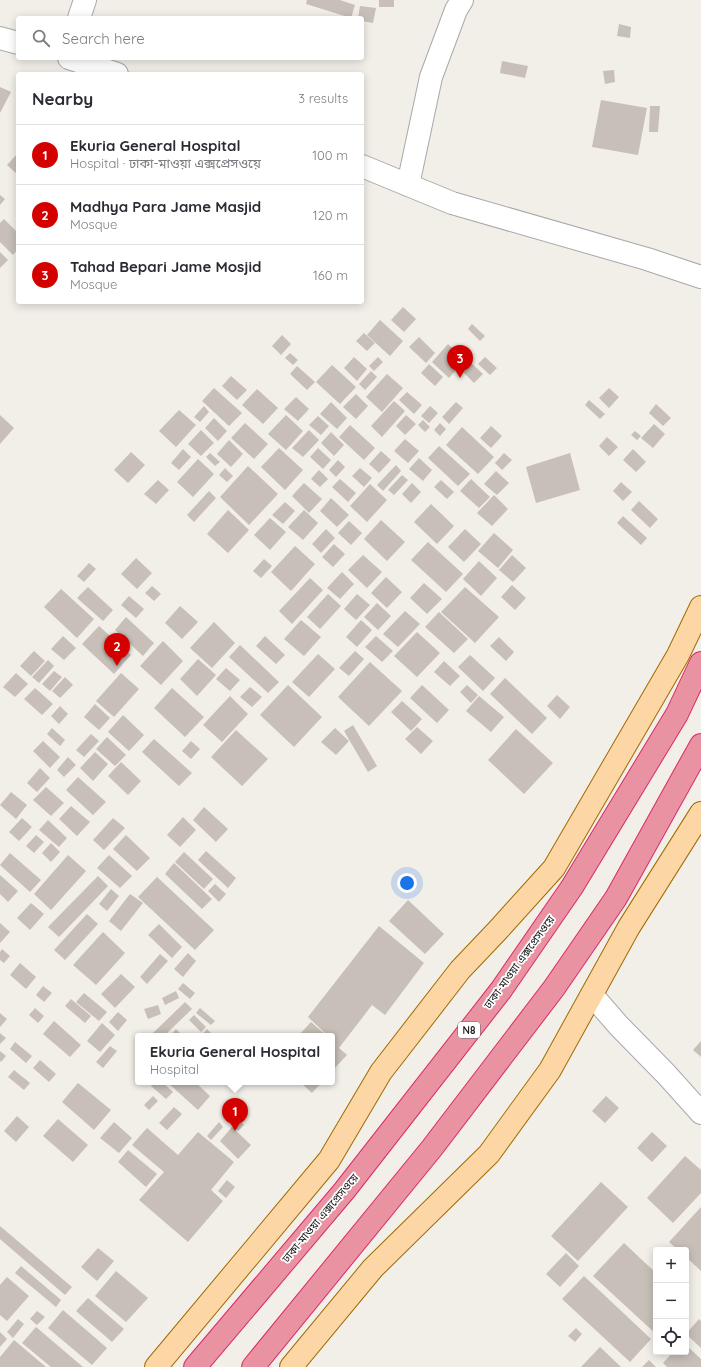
<!DOCTYPE html>
<html lang="en">
<head>
<meta charset="utf-8">
<style>
  :root { --surface:#fff; --page:#f2f2f3; --text:#2b2b33; --muted:#7c7c81; --line:#e1e1e2; --accent:#d40000 }
  body { margin:0; font-family:Quicksand,"Noto Sans Bengali",sans-serif; background:var(--page); color:var(--text) }
  .controls { position:absolute; right:12px; bottom:12px; display:grid; overflow:hidden; border-radius:4px; box-shadow:0 2px 10px #0003 }
  .controls button { width:36px; height:36px; display:grid; place-items:center; padding:0; border:0; border-bottom:1px solid var(--line); background:var(--surface); color:var(--text); font:20px sans-serif }
  .you { position:absolute; left:407px; top:883px; width:14px; height:14px; margin:-10px; border:3px solid #fff; border-radius:50%; background:#1a73e8; box-shadow:0 0 0 6px #1a73e833 }
  .badge { display:grid; place-items:center; width:26px; height:26px; border-radius:50%; background:var(--accent); color:#fff; font-size:13px; font-weight:700 }
  .pin { position:absolute; translate:-50% -33px; filter:drop-shadow(0 1px 2px #0008) }
  .pin::after { content:''; position:absolute; top:21px; width:14px; height:12px; background:inherit; clip-path:polygon(0 0,100% 0,50% 100%) }
  .popup { position:absolute; left:135px; top:1033px; width:200px; height:52px; box-sizing:border-box; display:grid; place-content:center; border-radius:4px; background:var(--surface); filter:drop-shadow(0 1px 3px #0005); font-size:13px; white-space:nowrap; color:var(--muted) }
  .popup b { font-size:15px; color:var(--text) }
  .popup::after { content:''; position:absolute; left:50%; top:100%; margin-left:-8px; border:8px solid transparent; border-top-color:var(--surface) }
  .list { margin:0; padding:0; list-style:none }
  h2 { display:flex; justify-content:space-between; align-items:center; height:52px; margin:0; padding:0 16px; font-size:17px }
  h2 small { font-size:13px; font-weight:400; color:var(--muted) }
  .list li { display:grid; grid-template-columns:26px 1fr auto; gap:12px; align-items:center; box-sizing:border-box; height:60px; padding:0 16px; border-top:1px solid var(--line) }
  .list b { display:block; font-size:15px; white-space:nowrap }
  .list p { margin:0; font-size:13px; white-space:nowrap; color:var(--muted) }
  .list em { font-size:13px; font-style:normal; color:var(--muted) }
  .icon { flex:none; width:22px; height:22px; fill:none; stroke:currentColor; stroke-width:2; stroke-linecap:round; stroke-linejoin:round }
  .map { position:relative; flex:none; width:701px; height:1367px; overflow:hidden }
  .search { position:absolute; background:var(--surface); box-shadow:0 2px 10px #0003; left:16px; top:16px; width:348px; height:44px; display:flex; align-items:center; gap:10px; box-sizing:border-box; padding:0 14px; border-radius:4px; color:var(--muted); font-size:15px }
  .panel { position:absolute; background:var(--surface); box-shadow:0 2px 10px #0003; left:16px; top:72px; width:348px; height:232px; border-radius:4px }
  .map>svg:first-child { display:block }
  .building { fill:#c7bfb8 }
  .lines { fill:none; stroke-linecap:round; stroke-linejoin:round }
  .minor-casing { stroke:#a9a9a9; stroke-width:24 }
  .major-casing { stroke:#a06b00; stroke-width:24 }
  .highway-casing { stroke:#dc2a67; stroke-width:24 }
  .minor { stroke:#fff; stroke-width:22 }
  .major { stroke:#fcd6a4; stroke-width:22 }
  .highway { stroke:#e892a2; stroke-width:22 }
  .labels { text-anchor:middle; stroke-width:3.5; stroke-linejoin:round; paint-order:stroke }
  .shield { fill:#fff; stroke:#646464; stroke-width:1 }
  .shield-label { font-size:10px; font-weight:bold; fill:#222 }
  .street-label { font-size:11px; fill:#222; stroke:#fff }
</style>
</head>
<body>
<div class="map">
<svg width="701" height="1367" viewBox="0 0 701 1367">
  <rect width="100%" height="100%" fill="#f2efe9"/>
  <g class="building">
    <polygon points="307,0 340,0 355,5 351,18 306,4"/>
    <rect x="379" y="0" width="15" height="7"/>
    <polygon points="360,6 376,8 373,23 362,21 362,18 358,18"/>
    <polygon points="619,24 631,27 630,38 617,36"/>
    <polygon points="502,61 528,66 525,78 500,73"/>
    <polygon points="614,70 615,82 605,84 603,71"/>
    <polygon points="0,87 11,92 0,113"/>
    <polygon points="601,100 647,108 638,155 592,147"/>
    <polygon points="650,106 660,106 658,132 649,132"/>
    <polygon points="18,153 18,175 7,165"/>
    <polygon points="0,195 5,199 0,205"/>
    <polygon points="4,219 18,233 18,249 13,255 0,242 0,223"/>
    <polygon points="0,252 8,260 0,268"/>
    <polygon points="403,307 416,319 404,332 391,320"/>
    <polygon points="380,320 403,341 390,356 367,335"/>
    <polygon points="472,324 485,336 480,341 468,329"/>
    <polygon points="364,333 375,343 367,351 356,341"/>
    <polygon points="282,335 291,344 281,355 272,346"/>
    <polygon points="419,337 435,353 426,363 409,347"/>
    <polygon points="448,344 465,360 449,378 432,362"/>
    <polygon points="290,353 298,360 293,365 285,358"/>
    <polygon points="354,357 367,369 357,381 344,368"/>
    <polygon points="378,357 383,362 374,371 369,366"/>
    <polygon points="485,357 497,368 490,375 478,364"/>
    <polygon points="470,362 483,374 474,383 462,371"/>
    <polygon points="429,364 443,377 435,386 421,373"/>
    <polygon points="332,365 356,387 340,404 316,382"/>
    <polygon points="297,366 315,382 307,390 290,374"/>
    <polygon points="371,371 377,377 365,390 359,384"/>
    <polygon points="387,374 403,388 382,412 366,397"/>
    <polygon points="231,376 247,390 237,400 222,386"/>
    <polygon points="214,388 242,413 229,426 202,401"/>
    <polygon points="609,388 619,397 609,408 599,398"/>
    <polygon points="257,389 278,408 263,424 242,405"/>
    <polygon points="407,392 422,405 414,414 399,400"/>
    <polygon points="356,394 368,406 356,419 343,407"/>
    <polygon points="296,397 309,409 298,421 284,409"/>
    <polygon points="589,400 605,414 600,419 585,405"/>
    <polygon points="394,401 405,411 382,437 371,426"/>
    <polygon points="331,402 347,418 337,429 320,414"/>
    <polygon points="456,402 463,408 449,424 442,417"/>
    <polygon points="656,404 671,418 663,426 649,413"/>
    <polygon points="204,406 209,412 200,422 194,417"/>
    <polygon points="430,406 438,413 429,423 421,416"/>
    <polygon points="179,410 196,425 176,447 159,431"/>
    <polygon points="0,415 14,428 0,444"/>
    <polygon points="286,415 303,431 286,450 268,434"/>
    <polygon points="406,415 416,424 405,435 396,426"/>
    <polygon points="318,416 329,426 321,435 309,425"/>
    <polygon points="214,418 227,431 218,441 205,428"/>
    <polygon points="423,420 430,427 425,432 418,425"/>
    <polygon points="245,423 268,444 254,459 231,438"/>
    <polygon points="440,423 446,429 440,436 434,430"/>
    <polygon points="654,424 665,434 653,448 641,438"/>
    <polygon points="350,425 375,448 364,460 339,437"/>
    <polygon points="491,426 502,436 491,448 480,438"/>
    <polygon points="462,427 494,457 478,474 446,445"/>
    <polygon points="201,430 214,443 201,456 188,444"/>
    <polygon points="309,430 319,440 303,457 292,448"/>
    <polygon points="635,431 641,436 637,440 631,435"/>
    <polygon points="331,432 344,445 334,456 321,443"/>
    <polygon points="607,437 618,447 609,456 599,446"/>
    <polygon points="405,439 419,451 408,463 394,451"/>
    <polygon points="229,440 243,454 231,467 217,454"/>
    <polygon points="439,446 470,474 458,486 428,458"/>
    <polygon points="279,448 303,470 285,490 261,467"/>
    <polygon points="318,448 331,460 323,469 310,457"/>
    <polygon points="183,449 191,457 179,470 171,463"/>
    <polygon points="633,449 646,462 636,472 623,460"/>
    <polygon points="381,451 391,460 379,473 369,464"/>
    <polygon points="131,452 145,465 128,483 114,470"/>
    <polygon points="210,453 220,462 215,466 206,457"/>
    <polygon points="504,453 512,460 502,470 495,463"/>
    <polygon points="570,453 580,490 536,503 526,467"/>
    <polygon points="419,458 432,470 423,481 409,469"/>
    <polygon points="198,459 214,474 193,497 177,482"/>
    <polygon points="338,460 345,467 336,477 329,470"/>
    <polygon points="396,465 401,471 383,491 377,485"/>
    <polygon points="248,466 278,494 249,525 220,497"/>
    <polygon points="225,468 233,476 227,482 219,475"/>
    <polygon points="360,468 372,478 364,487 352,476"/>
    <polygon points="319,470 328,479 320,487 311,479"/>
    <polygon points="496,471 509,483 497,495 484,484"/>
    <polygon points="402,475 408,480 394,495 388,490"/>
    <polygon points="340,479 356,493 348,502 332,487"/>
    <polygon points="471,479 490,497 479,508 460,491"/>
    <polygon points="158,480 169,490 156,504 144,494"/>
    <polygon points="441,480 454,492 447,499 434,487"/>
    <polygon points="621,482 632,492 623,501 613,491"/>
    <polygon points="304,483 322,499 309,513 292,496"/>
    <polygon points="412,483 421,492 411,503 402,494"/>
    <polygon points="370,484 387,500 367,522 350,506"/>
    <polygon points="209,491 216,498 194,522 187,515"/>
    <polygon points="494,495 508,509 492,526 477,513"/>
    <polygon points="331,498 349,515 337,527 320,511"/>
    <polygon points="639,501 658,519 650,528 631,510"/>
    <polygon points="285,502 295,511 283,524 272,515"/>
    <polygon points="431,504 454,526 437,544 414,522"/>
    <polygon points="228,510 249,530 228,553 207,534"/>
    <polygon points="304,510 318,523 303,540 288,527"/>
    <polygon points="623,516 647,538 641,545 617,523"/>
    <polygon points="270,518 286,532 270,550 254,535"/>
    <polygon points="381,520 405,542 387,561 364,539"/>
    <polygon points="349,521 362,533 351,545 338,533"/>
    <polygon points="326,529 335,538 321,553 312,544"/>
    <polygon points="465,529 481,544 464,562 448,547"/>
    <polygon points="494,533 513,550 498,568 478,551"/>
    <polygon points="428,542 463,574 446,592 411,560"/>
    <polygon points="334,544 345,554 333,567 322,557"/>
    <polygon points="295,546 315,564 291,591 271,572"/>
    <polygon points="363,555 382,572 367,588 348,570"/>
    <polygon points="512,555 526,568 513,582 499,570"/>
    <polygon points="136,558 152,573 137,589 121,574"/>
    <polygon points="264,559 272,566 261,578 253,571"/>
    <polygon points="479,561 497,578 481,596 463,579"/>
    <polygon points="89,563 96,569 84,582 77,576"/>
    <polygon points="342,572 354,584 340,599 327,588"/>
    <polygon points="386,577 402,592 387,608 371,593"/>
    <polygon points="310,578 323,590 292,624 279,611"/>
    <polygon points="424,583 442,599 427,614 410,598"/>
    <polygon points="512,585 526,598 515,610 501,597"/>
    <polygon points="152,586 161,594 154,601 145,593"/>
    <polygon points="88,587 113,610 103,621 77,598"/>
    <polygon points="465,587 499,617 475,643 441,612"/>
    <polygon points="61,589 94,619 77,638 44,607"/>
    <polygon points="328,594 341,606 320,629 307,617"/>
    <polygon points="357,594 370,605 356,620 344,609"/>
    <polygon points="129,596 144,609 136,618 121,605"/>
    <polygon points="377,603 391,616 378,630 364,617"/>
    <polygon points="180,606 198,622 182,639 165,623"/>
    <polygon points="405,611 420,624 398,647 383,634"/>
    <polygon points="439,612 468,639 454,653 425,627"/>
    <polygon points="126,617 154,643 143,656 115,630"/>
    <polygon points="301,620 321,637 304,656 284,639"/>
    <polygon points="361,620 372,630 357,647 346,637"/>
    <polygon points="214,622 235,643 212,668 190,648"/>
    <polygon points="99,626 131,655 114,674 82,644"/>
    <polygon points="417,632 440,653 417,677 394,656"/>
    <polygon points="63,636 76,648 64,660 51,649"/>
    <polygon points="265,636 285,655 276,664 256,646"/>
    <polygon points="376,636 393,651 382,662 365,647"/>
    <polygon points="499,637 514,652 506,661 490,646"/>
    <polygon points="163,641 183,661 161,685 140,666"/>
    <polygon points="240,645 279,682 268,693 229,657"/>
    <polygon points="34,651 45,661 31,676 20,666"/>
    <polygon points="355,651 364,659 349,676 339,668"/>
    <polygon points="318,654 335,669 309,697 292,682"/>
    <polygon points="470,655 495,678 483,691 458,667"/>
    <polygon points="198,659 216,675 197,696 180,679"/>
    <polygon points="48,660 54,666 39,683 32,677"/>
    <polygon points="444,661 460,676 450,686 434,672"/>
    <polygon points="370,662 402,691 369,726 338,697"/>
    <polygon points="226,668 240,680 230,691 216,679"/>
    <polygon points="54,671 62,677 50,691 42,684"/>
    <polygon points="16,673 28,684 15,697 3,687"/>
    <polygon points="121,673 139,689 114,717 96,701"/>
    <polygon points="65,677 73,685 60,698 52,691"/>
    <polygon points="505,678 547,718 532,734 490,694"/>
    <polygon points="288,685 322,717 294,747 260,715"/>
    <polygon points="422,685 449,710 437,723 410,698"/>
    <polygon points="467,685 478,695 471,703 460,692"/>
    <polygon points="250,687 262,697 252,707 240,697"/>
    <polygon points="35,688 53,704 42,715 24,699"/>
    <polygon points="172,688 204,717 185,737 154,708"/>
    <polygon points="557,695 570,707 560,719 547,706"/>
    <polygon points="230,696 248,714 222,742 203,725"/>
    <polygon points="479,696 504,717 491,732 466,711"/>
    <polygon points="402,701 422,719 411,731 391,712"/>
    <polygon points="95,704 110,718 99,730 84,717"/>
    <polygon points="60,706 68,714 59,724 51,716"/>
    <polygon points="123,715 144,735 129,751 108,732"/>
    <polygon points="353,725 377,766 368,772 344,731"/>
    <polygon points="417,727 433,741 421,754 405,739"/>
    <polygon points="52,728 65,740 60,746 47,734"/>
    <polygon points="335,728 349,741 336,755 321,742"/>
    <polygon points="516,729 553,763 524,794 488,760"/>
    <polygon points="236,730 268,759 242,786 211,757"/>
    <polygon points="91,734 99,741 84,757 76,750"/>
    <polygon points="107,737 126,755 115,766 96,749"/>
    <polygon points="154,739 192,773 179,786 142,752"/>
    <polygon points="43,741 60,757 50,768 33,751"/>
    <polygon points="191,741 200,749 191,759 182,751"/>
    <polygon points="95,752 108,764 93,781 80,768"/>
    <polygon points="68,757 76,765 64,777 57,770"/>
    <polygon points="121,762 141,781 128,795 108,776"/>
    <polygon points="40,768 50,778 37,792 27,783"/>
    <polygon points="78,777 106,802 93,815 66,790"/>
    <polygon points="46,787 64,803 51,816 33,800"/>
    <polygon points="11,792 27,805 16,819 0,805"/>
    <polygon points="71,806 90,822 77,836 59,819"/>
    <polygon points="204,807 228,829 216,842 193,820"/>
    <polygon points="183,817 196,830 180,847 167,835"/>
    <polygon points="22,818 32,827 19,841 9,832"/>
    <polygon points="113,818 125,828 104,850 93,840"/>
    <polygon points="48,820 67,838 59,847 39,830"/>
    <polygon points="36,835 44,842 34,853 26,846"/>
    <polygon points="126,835 150,858 137,871 113,849"/>
    <polygon points="51,843 60,852 51,862 42,853"/>
    <polygon points="206,851 236,878 228,888 198,860"/>
    <polygon points="184,852 213,879 204,889 175,862"/>
    <polygon points="10,853 41,880 30,892 0,865"/>
    <polygon points="68,855 86,871 51,910 34,894"/>
    <polygon points="109,855 132,876 120,888 97,868"/>
    <polygon points="174,863 212,899 202,909 165,874"/>
    <polygon points="0,875 18,891 8,902 0,894"/>
    <polygon points="98,876 108,886 59,937 48,927"/>
    <polygon points="157,877 214,930 195,950 138,897"/>
    <polygon points="215,884 226,894 219,902 208,891"/>
    <polygon points="111,889 119,896 107,911 99,904"/>
    <polygon points="130,894 143,903 121,931 109,921"/>
    <polygon points="408,900 444,934 425,954 389,921"/>
    <polygon points="31,903 44,914 30,930 17,918"/>
    <polygon points="87,914 98,924 65,960 54,950"/>
    <polygon points="0,923 10,932 0,943"/>
    <polygon points="159,924 182,947 172,958 148,935"/>
    <polygon points="379,926 424,963 385,1015 372,1005 339,1048 347,1055 332,1071 332,1041 338,1046 332,1040 332,1036 328,1036 308,1017"/>
    <polygon points="103,932 125,953 96,985 73,965"/>
    <polygon points="2,949 10,956 4,963 0,960 0,952"/>
    <polygon points="188,953 196,961 183,977 174,969"/>
    <polygon points="160,954 168,961 147,984 140,977"/>
    <polygon points="20,963 36,977 26,989 10,975"/>
    <polygon points="121,974 135,987 115,1008 101,994"/>
    <polygon points="183,983 195,993 190,999 178,989"/>
    <polygon points="43,986 52,993 44,1002 36,995"/>
    <polygon points="176,991 179,998 165,1005 162,998"/>
    <polygon points="84,993 107,1012 99,1021 76,1002"/>
    <polygon points="71,999 91,1016 85,1023 65,1006"/>
    <polygon points="185,1002 192,1009 164,1036 154,1036 152,1034"/>
    <polygon points="158,1005 161,1014 148,1019 144,1009"/>
    <polygon points="35,1008 44,1016 38,1023 29,1015"/>
    <polygon points="200,1008 215,1021 211,1025 196,1013"/>
    <polygon points="118,1012 127,1020 118,1031 109,1022"/>
    <polygon points="0,1013 7,1019 0,1027"/>
    <polygon points="194,1015 206,1027 201,1032 189,1020"/>
    <polygon points="54,1021 81,1045 70,1057 43,1034"/>
    <polygon points="311,1022 327,1036 298,1036"/>
    <polygon points="102,1023 115,1035 100,1052 87,1041"/>
    <polygon points="176,1029 183,1036 170,1036"/>
    <polygon points="207,1029 214,1036 201,1036"/>
    <polygon points="0,1033 6,1038 0,1044"/>
    <polygon points="701,1041 701,1057 693,1050"/>
    <polygon points="15,1042 32,1056 26,1063 10,1049"/>
    <polygon points="110,1046 117,1051 103,1068 96,1062"/>
    <polygon points="0,1051 6,1056 1,1062 0,1061"/>
    <polygon points="40,1060 56,1074 49,1082 33,1068"/>
    <polygon points="14,1070 30,1083 24,1090 8,1077"/>
    <polygon points="155,1082 162,1082 173,1092 166,1099 151,1086"/>
    <polygon points="167,1082 195,1082 210,1096 198,1110"/>
    <polygon points="300,1082 322,1082 312,1093"/>
    <polygon points="78,1083 111,1110 94,1130 62,1102"/>
    <polygon points="153,1096 158,1101 149,1110 144,1105"/>
    <polygon points="606,1096 619,1108 605,1123 592,1111"/>
    <polygon points="174,1107 182,1114 167,1130 159,1123"/>
    <polygon points="233,1114 244,1125 238,1131 227,1120"/>
    <polygon points="17,1116 29,1127 16,1142 4,1131"/>
    <polygon points="58,1119 88,1145 73,1162 43,1136"/>
    <polygon points="114,1122 132,1138 119,1153 100,1138"/>
    <polygon points="219,1122 223,1127 211,1140 207,1136"/>
    <polygon points="232,1127 251,1145 238,1159 220,1141"/>
    <polygon points="147,1128 178,1155 198,1132 234,1162 211,1190 223,1201 188,1242 139,1200 164,1172 132,1145"/>
    <polygon points="652,1132 667,1146 652,1162 637,1148"/>
    <polygon points="128,1150 157,1174 146,1187 118,1162"/>
    <polygon points="685,1156 701,1170 701,1193 673,1223 647,1198"/>
    <polygon points="227,1180 235,1187 226,1198 218,1191"/>
    <polygon points="601,1182 628,1207 578,1261 551,1236"/>
    <polygon points="701,1207 701,1271 686,1257 686,1250 678,1250 669,1242"/>
    <polygon points="0,1226 72,1287 65,1295 0,1239"/>
    <polygon points="624,1243 656,1273 656,1334 593,1276"/>
    <polygon points="98,1248 114,1261 97,1281 81,1267"/>
    <polygon points="566,1253 579,1266 560,1287 546,1274"/>
    <polygon points="21,1266 61,1300 56,1307 15,1273"/>
    <polygon points="116,1271 148,1298 126,1322 95,1296"/>
    <polygon points="584,1276 651,1339 630,1362 562,1299"/>
    <polygon points="7,1277 29,1296 7,1321 0,1315 0,1285"/>
    <polygon points="88,1298 124,1329 112,1342 76,1311"/>
    <polygon points="63,1310 107,1348 92,1365 48,1328"/>
    <polygon points="37,1311 45,1317 37,1325 30,1319"/>
    <polygon points="18,1319 24,1324 13,1338 7,1332"/>
    <polygon points="699,1319 701,1321 701,1348 686,1334"/>
    <polygon points="36,1327 83,1367 51,1367 22,1343"/>
    <polygon points="576,1328 582,1334 575,1342 568,1336"/>
    <polygon points="0,1332 7,1339 0,1347"/>
    <polygon points="14,1340 46,1367 0,1367 0,1357"/>
    <polygon points="686,1345 701,1359 701,1367 667,1367 663,1363 673,1352 686,1352"/>
    <polygon points="600,1347 621,1367 581,1367"/>
    <polygon points="649,1360 656,1367 642,1367"/>
  </g>
  <g class="lines">
    <defs>
      <g id="minor">
        <polyline points="79,18 85,0"/>
        <polyline points="0,38 18,43"/>
        <polyline points="69,58 117,74"/>
        <polyline points="362,166 452,203 647,259 701,277"/>
        <polyline points="408,185 431,77 456,10 462,0"/>
        <polyline points="592,995 619,1026 666,1074 701,1113"/>
      </g>
      <g id="major">
        <polyline points="156,1367 329,1160 381,1072 460,970 498,930 554,868 678,655 701,607"/>
        <polyline points="291,1367 373,1268 489,1154 550,1070 629,927 701,813"/>
      </g>
      <g id="highway">
        <polyline points="195,1367 344,1191 501,990 572,887 677,714 701,663"/>
        <polyline points="253,1367 432,1148 554,988 616,898 701,745"/>
      </g>
    </defs>
    <use href="#minor" class="minor-casing"/>
    <use href="#major" class="major-casing"/>
    <use href="#highway" class="highway-casing"/>
    <use href="#minor" class="minor"/>
    <use href="#major" class="major"/>
    <use href="#highway" class="highway"/>
  </g>
  <g class="labels">
    <rect class="shield" x="458" y="1022" width="22" height="16" rx="3"/>
    <g class="shield-label">
      <text x="469" y="1034">N8</text>
    </g>
    <g class="street-label">
      <text transform="translate(519 962) rotate(-54)" y="4">ঢাকা-মাওয়া এক্সপ্রেসওয়ে</text>
      <text transform="translate(320 1218) rotate(-50)" y="4">ঢাকা-মাওয়া এক্সপ্রেসওয়ে</text>
    </g>
  </g>
</svg>
<div class="controls">
<button>+</button>
<button>−</button>
<button><svg class="icon" aria-label="locate" viewBox="0 0 24 24"><circle cx="12" cy="12" r="6"/><path d="M12 2v4M12 18v4M2 12h4M18 12h4"/></svg></button>
</div>
<div class="you"></div>
<div class="pin badge" style="left:235px;top:1131px">1</div>
<div class="popup"><b>Ekuria General Hospital</b>Hospital</div>
<div class="pin badge" style="left:117px;top:666px">2</div>
<div class="pin badge" style="left:460px;top:378px">3</div>
<div class="search"><svg class="icon" aria-label="search" viewBox="0 0 24 24"><circle cx="10" cy="10" r="6"/><path d="M15 15l6 6"/></svg>Search here</div>
<section class="panel">
<h2>Nearby<small>3 results</small></h2>
<ul class="list">
<li><span class="badge">1</span><div><b>Ekuria General Hospital</b><p>Hospital · ঢাকা-মাওয়া এক্সপ্রেসওয়ে</p></div><em>100 m</em></li>
<li><span class="badge">2</span><div><b>Madhya Para Jame Masjid</b><p>Mosque</p></div><em>120 m</em></li>
<li><span class="badge">3</span><div><b>Tahad Bepari Jame Mosjid</b><p>Mosque</p></div><em>160 m</em></li>
</ul>
</section>
</div>
</body>
</html>
